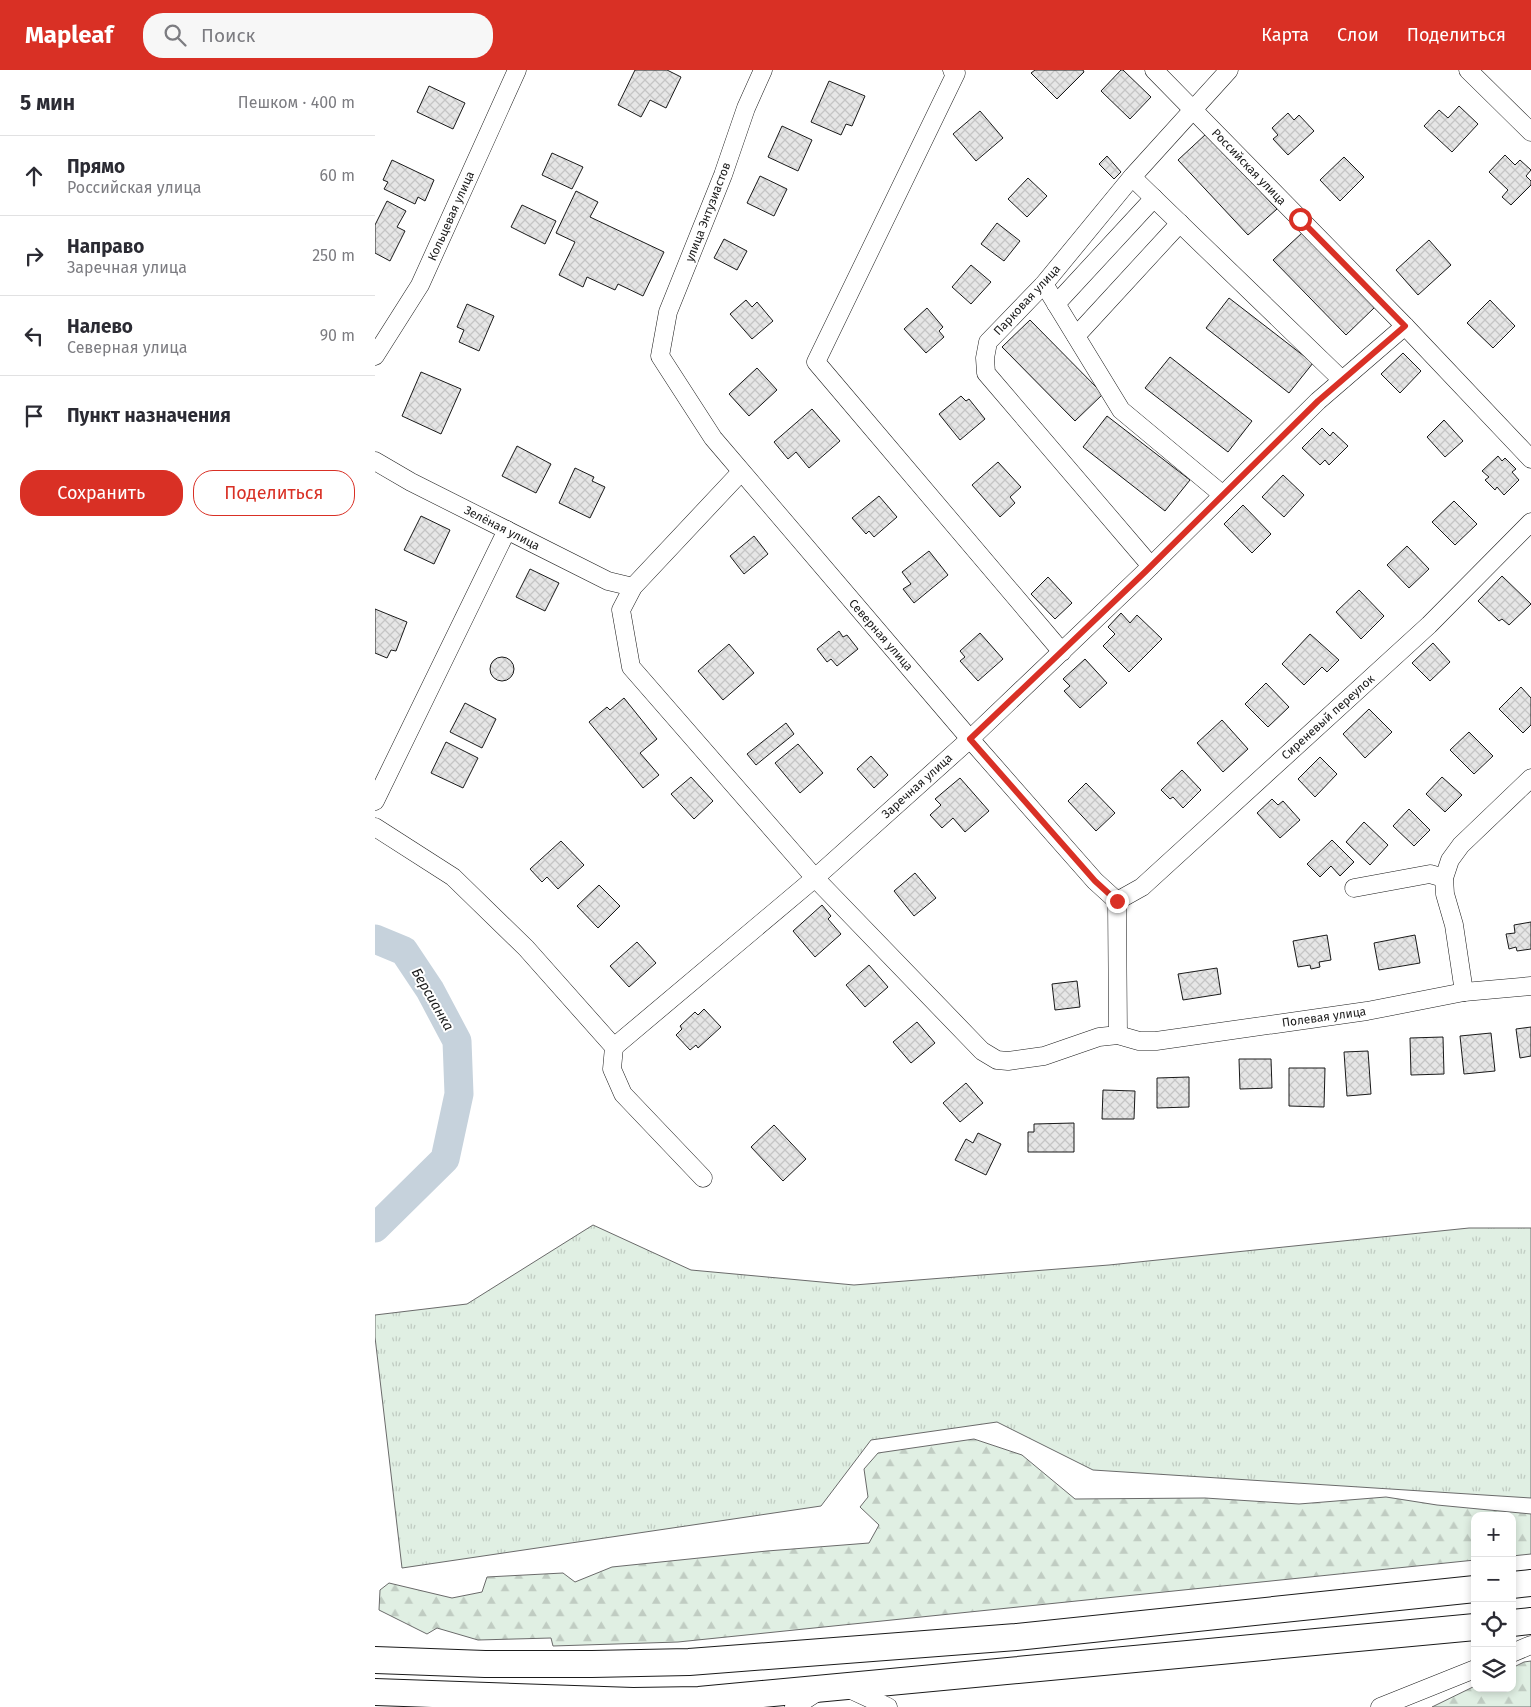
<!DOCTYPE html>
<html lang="ru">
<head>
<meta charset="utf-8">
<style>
  :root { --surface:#fff; --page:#f7f7f7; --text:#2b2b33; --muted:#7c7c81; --line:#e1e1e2; --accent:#d93025 }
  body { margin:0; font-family:"Fira Sans",sans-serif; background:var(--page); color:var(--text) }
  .controls { position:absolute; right:15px; bottom:15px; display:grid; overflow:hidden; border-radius:10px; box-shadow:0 2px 8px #0003 }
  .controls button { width:45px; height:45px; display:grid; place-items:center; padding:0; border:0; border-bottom:1px solid var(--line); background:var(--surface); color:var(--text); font:25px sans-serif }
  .stop { position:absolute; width:15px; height:15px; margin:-11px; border:4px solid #d93025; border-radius:50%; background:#fff }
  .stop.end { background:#d93025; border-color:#fff; box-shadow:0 1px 5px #0008 }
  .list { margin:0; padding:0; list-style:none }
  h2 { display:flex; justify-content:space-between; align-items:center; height:65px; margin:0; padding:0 20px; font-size:21px }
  h2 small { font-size:16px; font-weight:400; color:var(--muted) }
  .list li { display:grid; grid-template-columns:32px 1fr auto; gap:15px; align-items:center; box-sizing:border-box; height:80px; padding:0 20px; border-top:1px solid var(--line) }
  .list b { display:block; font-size:19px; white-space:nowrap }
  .list p { margin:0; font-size:16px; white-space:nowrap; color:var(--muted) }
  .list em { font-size:16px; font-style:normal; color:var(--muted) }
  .actions { display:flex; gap:10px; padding:15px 20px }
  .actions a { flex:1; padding:11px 0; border:1px solid var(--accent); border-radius:20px; text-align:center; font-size:18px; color:var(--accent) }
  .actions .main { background:var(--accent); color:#fff }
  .icon { flex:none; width:28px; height:28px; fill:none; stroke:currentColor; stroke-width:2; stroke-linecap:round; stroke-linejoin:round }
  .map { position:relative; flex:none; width:1156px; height:1637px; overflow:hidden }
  header { display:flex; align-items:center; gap:30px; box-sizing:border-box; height:70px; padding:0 25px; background:var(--accent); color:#fff }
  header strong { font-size:24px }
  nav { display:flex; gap:28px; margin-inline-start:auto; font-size:18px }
  .search { width:350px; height:45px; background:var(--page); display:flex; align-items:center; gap:12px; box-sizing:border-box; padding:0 18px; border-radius:20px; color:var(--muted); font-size:19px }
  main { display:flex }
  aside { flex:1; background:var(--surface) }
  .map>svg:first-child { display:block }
  .grass { fill:url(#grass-tufts); stroke:#6a6a6a }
  .forest { fill:url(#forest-firs); stroke:#6a6a6a }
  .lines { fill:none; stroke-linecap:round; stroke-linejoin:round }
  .river { stroke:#c6d2dc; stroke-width:29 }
  .building { fill:url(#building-cross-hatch); stroke:#1a1a1a }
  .minor-casing { stroke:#1a1a1a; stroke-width:19 }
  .highway-casing { stroke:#1a1a1a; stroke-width:28 }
  .minor { stroke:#fff; stroke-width:18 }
  .highway { stroke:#fff; stroke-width:26 }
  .route { stroke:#d93025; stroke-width:6 }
  .labels { text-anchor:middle; stroke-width:4; stroke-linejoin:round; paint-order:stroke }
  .street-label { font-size:12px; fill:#1a1a1a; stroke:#fff }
  .water-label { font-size:14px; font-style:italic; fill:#1a1a1a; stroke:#fff }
</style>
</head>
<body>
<header>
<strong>Mapleaf</strong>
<div class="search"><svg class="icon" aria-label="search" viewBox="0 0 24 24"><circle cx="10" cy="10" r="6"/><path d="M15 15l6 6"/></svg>Поиск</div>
<nav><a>Карта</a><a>Слои</a><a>Поделиться</a></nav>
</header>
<main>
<aside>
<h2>5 мин<small>Пешком · 400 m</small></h2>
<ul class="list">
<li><svg class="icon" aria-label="ahead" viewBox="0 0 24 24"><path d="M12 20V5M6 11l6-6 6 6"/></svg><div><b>Прямо</b><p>Российская улица</p></div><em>60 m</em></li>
<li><svg class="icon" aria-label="right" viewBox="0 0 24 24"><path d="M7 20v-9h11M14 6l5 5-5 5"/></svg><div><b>Направо</b><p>Заречная улица</p></div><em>250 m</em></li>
<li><svg class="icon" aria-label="left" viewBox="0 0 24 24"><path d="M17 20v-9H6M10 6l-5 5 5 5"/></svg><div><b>Налево</b><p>Северная улица</p></div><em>90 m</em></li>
<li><svg class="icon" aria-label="arrive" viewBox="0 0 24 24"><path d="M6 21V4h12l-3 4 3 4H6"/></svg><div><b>Пункт назначения</b></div></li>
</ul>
<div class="actions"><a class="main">Сохранить</a><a>Поделиться</a></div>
</aside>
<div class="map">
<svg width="1156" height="1637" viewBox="0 0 1156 1637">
  <defs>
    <pattern id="grass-tufts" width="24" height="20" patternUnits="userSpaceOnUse" patternTransform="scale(1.25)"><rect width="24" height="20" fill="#e0efe3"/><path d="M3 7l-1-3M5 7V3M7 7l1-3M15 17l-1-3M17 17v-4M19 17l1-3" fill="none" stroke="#c0ccc2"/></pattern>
    <pattern id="forest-firs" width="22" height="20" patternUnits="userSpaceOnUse" patternTransform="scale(1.25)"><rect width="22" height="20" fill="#e0efe3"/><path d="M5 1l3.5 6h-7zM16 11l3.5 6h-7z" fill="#c0ccc2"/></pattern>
    <pattern id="building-cross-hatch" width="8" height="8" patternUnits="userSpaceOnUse" patternTransform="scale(1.25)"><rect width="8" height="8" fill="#e6e6e6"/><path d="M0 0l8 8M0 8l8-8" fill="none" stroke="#c5c5c5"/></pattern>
  </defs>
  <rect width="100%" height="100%" fill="#fff"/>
  <polygon class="grass" points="218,1155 316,1200 479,1215 734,1195 1094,1158 1156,1158 1156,1428 718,1400 622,1352 496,1370 446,1436 27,1498 0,1267 0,1245 92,1234"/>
  <g class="forest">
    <polygon points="599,1369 647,1385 700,1429 830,1428 924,1434 1011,1427 1062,1435 1156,1444 1156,1484 1137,1486 1137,1446 1100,1446 1100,1490 303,1572 178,1576 176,1568 103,1570 62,1558 52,1564 4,1540 5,1520 14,1513 77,1528 107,1522 112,1507 188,1503 200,1512 237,1497 392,1481 494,1473 504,1455 485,1437 493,1427 489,1399 503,1383"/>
    <polygon points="1156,1591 1156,1637 1057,1637 1100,1616 1100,1618 1137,1618 1137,1598 1149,1592"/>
  </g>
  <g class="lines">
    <polyline class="river" points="0,869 29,881 55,920 82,971 84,1024 70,1089 0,1158"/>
  </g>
  <g class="building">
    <polygon points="260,0 292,0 306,7 291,38 275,30 266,47 243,35"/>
    <polygon points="660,0 708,0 709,2 682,29 656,3"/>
    <polygon points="746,0 748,0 776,27 755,49 726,21"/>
    <polygon points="454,11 490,26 477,56 471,54 466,65 436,52"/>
    <polygon points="54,16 90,33 78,59 42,42"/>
    <polygon points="1084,36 1103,54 1077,82 1049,56 1064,40 1073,48"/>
    <polygon points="605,41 628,68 601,91 578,64"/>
    <polygon points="913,43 919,50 924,45 939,61 913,85 898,69 903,65 897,58"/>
    <polygon points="407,56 437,70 423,101 393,87"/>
    <polygon points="831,64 902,139 873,165 803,90"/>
    <polygon points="177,83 208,97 197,119 167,105"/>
    <polygon points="1130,85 1140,95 1145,90 1156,100 1151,106 1156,111 1156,115 1136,135 1127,127 1133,120 1114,102"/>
    <polygon points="732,86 746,102 739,109 724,94"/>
    <polygon points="969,87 989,107 965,131 945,110"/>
    <polygon points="17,90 59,110 50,131 43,127 40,134 9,119 13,112 8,110"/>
    <polygon points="385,106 412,119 399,146 372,133"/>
    <polygon points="653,108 672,126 652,147 633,129"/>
    <polygon points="201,121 223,132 215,147 289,182 268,226 243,214 240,220 212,207 208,217 184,205 200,172 181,163"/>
    <polygon points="12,131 31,141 22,157 30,161 15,191 0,183 0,155"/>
    <polygon points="147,135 181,151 170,174 136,157"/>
    <polygon points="622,153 645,171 629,191 606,174"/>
    <polygon points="928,162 1000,237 971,265 898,190"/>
    <polygon points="349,169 372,181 362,200 339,188"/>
    <polygon points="1054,170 1076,195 1043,225 1021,200"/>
    <polygon points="596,195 616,212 596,234 577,217"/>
    <polygon points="854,228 938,293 914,323 831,258"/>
    <polygon points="371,230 377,237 382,232 398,251 377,269 355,244"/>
    <polygon points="1115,230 1140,256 1118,278 1092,253"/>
    <polygon points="92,234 119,246 104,281 84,272 89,260 82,257"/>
    <polygon points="552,238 568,257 564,261 569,267 551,283 529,259"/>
    <polygon points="655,250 728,324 700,351 627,277"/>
    <polygon points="1028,283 1046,301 1025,323 1006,304"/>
    <polygon points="795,287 877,351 853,382 770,318"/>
    <polygon points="382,298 402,320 374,346 354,324"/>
    <polygon points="46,302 86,319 66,364 27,346"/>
    <polygon points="586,326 591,331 594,329 610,349 585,370 564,344"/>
    <polygon points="437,339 465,371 434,398 421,382 413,389 399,372"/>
    <polygon points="732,346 815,410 790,441 708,377"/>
    <polygon points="1069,350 1088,371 1070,387 1052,367"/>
    <polygon points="947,358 955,366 958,362 973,376 954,395 950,390 945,395 927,378"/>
    <polygon points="142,376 176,394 161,423 127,406"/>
    <polygon points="1123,386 1127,391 1130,388 1141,399 1137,402 1144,410 1129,425 1122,417 1120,420 1110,410 1114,407 1107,401"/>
    <polygon points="623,392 646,417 635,427 640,433 625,447 597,415"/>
    <polygon points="200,398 219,407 217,411 230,417 215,448 184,433"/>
    <polygon points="908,405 929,425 909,447 887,427"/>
    <polygon points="504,426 522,447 499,467 494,461 491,464 477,448"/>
    <polygon points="1079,431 1102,454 1080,475 1057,452"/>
    <polygon points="868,435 896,464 877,483 849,454"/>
    <polygon points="46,446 75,460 59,494 29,480"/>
    <polygon points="379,466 393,484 369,504 355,486"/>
    <polygon points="1032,476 1054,499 1034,518 1012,495"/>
    <polygon points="554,481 573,505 539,533 528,519 536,514 527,502"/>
    <polygon points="155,499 184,513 170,541 141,527"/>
    <polygon points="1127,506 1156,534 1134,555 1127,549 1124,551 1103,531"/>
    <polygon points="673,507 697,533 680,549 656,524"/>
    <polygon points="984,520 1009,546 986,569 961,542"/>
    <polygon points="0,539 32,552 21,581 16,580 12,588 0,583"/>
    <polygon points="746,543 755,553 762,545 787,569 754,602 728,576 740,564 733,557"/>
    <polygon points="464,561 468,567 472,565 483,579 462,596 456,589 452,592 442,579"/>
    <polygon points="605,563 628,589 603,611 585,591 590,587 585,581"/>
    <polygon points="935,564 964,590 952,602 947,597 929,615 907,594"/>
    <polygon points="1058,573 1075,592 1055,611 1037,593"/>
    <polygon points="354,574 379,603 348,630 323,601"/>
    <circle cx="127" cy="599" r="12"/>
    <polygon points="710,589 732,613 705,638 689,621 695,616 688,609"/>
    <polygon points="891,613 914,637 893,657 870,634"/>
    <polygon points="1146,617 1156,628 1156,655 1148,663 1124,639"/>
    <polygon points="249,628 282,669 265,683 284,705 268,718 214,652 232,637 235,640"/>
    <polygon points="90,633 121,649 107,678 75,662"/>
    <polygon points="994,639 1017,662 990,688 968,664"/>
    <polygon points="847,650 873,679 848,702 822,673"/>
    <polygon points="411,653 419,664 381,695 372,684"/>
    <polygon points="1094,662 1118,686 1099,704 1075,680"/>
    <polygon points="71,672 103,688 88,718 56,703"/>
    <polygon points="423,674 448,703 425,723 400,693"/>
    <polygon points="496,686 513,705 499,718 482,699"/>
    <polygon points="945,687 962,704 940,727 923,709"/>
    <polygon points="807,700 826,720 808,738 798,727 795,729 786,720"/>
    <polygon points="316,707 338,731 319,749 296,724"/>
    <polygon points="1067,707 1087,725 1070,742 1051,724"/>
    <polygon points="585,708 614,741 590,762 578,748 567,758 555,745 566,735 560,729"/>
    <polygon points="711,713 740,743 721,761 693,731"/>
    <polygon points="897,729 903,735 908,731 925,750 905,768 882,743"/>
    <polygon points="1034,739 1055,760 1039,776 1018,756"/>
    <polygon points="989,752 1013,775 995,795 971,772"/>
    <polygon points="957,770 979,792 965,806 956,796 945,807 932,794"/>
    <polygon points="186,771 209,795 183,819 172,807 167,812 155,799"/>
    <polygon points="540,803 561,828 539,846 519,821"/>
    <polygon points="224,815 245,836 223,858 202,836"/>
    <polygon points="447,835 456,846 453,849 466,864 440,887 418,861"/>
    <polygon points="1156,852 1156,879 1142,881 1141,877 1134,879 1131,864 1140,863 1139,855"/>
    <polygon points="952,865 956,890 944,892 945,897 936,899 935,895 923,897 918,871"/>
    <polygon points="1040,865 1045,893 1004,900 999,873"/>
    <polygon points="262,872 281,893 254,917 235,896"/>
    <polygon points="494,895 513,917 490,937 471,915"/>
    <polygon points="842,898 846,924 808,930 803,904"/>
    <polygon points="702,911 705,937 680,940 677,914"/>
    <polygon points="329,939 346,957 323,978 321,975 315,980 301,965 307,959 305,956 320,942 323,945"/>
    <polygon points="542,952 560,973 536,993 518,972"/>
    <polygon points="1156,957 1156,986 1145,988 1141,959"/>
    <polygon points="1116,963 1120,1001 1089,1004 1085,966"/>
    <polygon points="1068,967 1069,1004 1036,1005 1035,968"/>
    <polygon points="993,981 996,1024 972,1026 969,982"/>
    <polygon points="864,989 896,989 897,1018 865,1019"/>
    <polygon points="914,998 950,998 949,1037 914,1036"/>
    <polygon points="814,1007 814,1037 782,1038 782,1008"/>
    <polygon points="591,1013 608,1033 585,1052 568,1033"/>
    <polygon points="728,1020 760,1021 759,1049 727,1049"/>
    <polygon points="699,1053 699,1082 653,1082 653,1062 659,1062 659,1054"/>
    <polygon points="399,1055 431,1089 408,1111 376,1077"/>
    <polygon points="603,1063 626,1074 611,1105 580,1090 591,1069 598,1073"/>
  </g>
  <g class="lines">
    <defs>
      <g id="minor">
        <polyline points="388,0 371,38 348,105 293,242 285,286 338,368 595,669 720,811 742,831"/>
        <polyline points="577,0 581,3 441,292 687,582"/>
        <polyline points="779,0 1030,256 1156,389"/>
        <polyline points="1093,0 1156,62"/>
        <polyline points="757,107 967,310"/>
        <polyline points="669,214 746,340 848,425"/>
        <polyline points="681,234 779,128"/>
        <polyline points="701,266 805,153"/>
        <polyline points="0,286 45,215 142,0"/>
        <polyline points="0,391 36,412 233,511 258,517"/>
        <polyline points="366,402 258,517 246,540 256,597 440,808 607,981 622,990 633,991 669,986 724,967 743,965 764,971 781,971 992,941 1089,922 1156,916"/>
        <polyline points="776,496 611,303 610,288 613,272 669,214 757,107 854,0"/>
        <polyline points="0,731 132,460"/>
        <polyline points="0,757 78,807 151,878 239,977 237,999 248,1024 328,1108"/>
        <polyline points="979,818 1055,804 1069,808"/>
        <polyline points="742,831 767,817 1054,555 1156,452"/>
        <polyline points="742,831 743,965"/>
        <polyline points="1089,922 1079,855 1070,824 1069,808 1075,790 1086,775 1156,708"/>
        <polyline points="239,977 440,808 595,669 770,502 943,331 1030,256"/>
        <polyline points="1137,1583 1156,1575"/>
        <polyline points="472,1618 513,1637"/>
        <polyline points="419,1637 444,1621"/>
        <polyline points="1005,1637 1100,1599"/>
      </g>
      <g id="highway">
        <polyline points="1137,1515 1156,1513"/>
        <polyline points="1137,1553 1156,1551"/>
        <polyline points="0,1590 110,1594 217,1594 314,1592 641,1567 1100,1519"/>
        <polyline points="0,1622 258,1631 324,1630 1100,1557"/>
      </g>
    </defs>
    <use href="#minor" class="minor-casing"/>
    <use href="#highway" class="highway-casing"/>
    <use href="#minor" class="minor"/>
    <use href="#highway" class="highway"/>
  </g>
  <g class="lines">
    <polyline class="route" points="742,831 720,811 595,669 770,502 943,331 1030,256 925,149"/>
  </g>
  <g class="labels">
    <g class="street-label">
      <text transform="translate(874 97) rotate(46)" y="4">Российская улица</text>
      <text transform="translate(333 142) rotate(-69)" y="4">улица Энтузиастов</text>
      <text transform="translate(76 146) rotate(-66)" y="4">Кольцевая улица</text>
      <text transform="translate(652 230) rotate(-47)" y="4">Парковая улица</text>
      <text transform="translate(127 458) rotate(27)" y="4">Зелёная улица</text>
      <text transform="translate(506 565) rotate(49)" y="4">Северная улица</text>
      <text transform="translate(953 647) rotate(-42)" y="4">Сиреневый переулок</text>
      <text transform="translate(542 716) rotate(-42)" y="4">Заречная улица</text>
      <text transform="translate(949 947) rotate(-8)" y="4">Полевая улица</text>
    </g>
    <g class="water-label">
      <text transform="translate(58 929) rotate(60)" y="5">Берсианка</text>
    </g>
  </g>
</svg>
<div class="controls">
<button>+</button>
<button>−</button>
<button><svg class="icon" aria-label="locate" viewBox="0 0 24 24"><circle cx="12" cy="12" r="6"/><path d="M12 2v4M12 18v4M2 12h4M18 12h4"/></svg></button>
<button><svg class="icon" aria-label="layers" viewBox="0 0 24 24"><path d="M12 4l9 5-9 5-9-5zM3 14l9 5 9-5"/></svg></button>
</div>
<div class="stop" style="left:925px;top:149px"></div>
<div class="stop end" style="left:742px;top:831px"></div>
</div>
</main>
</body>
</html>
